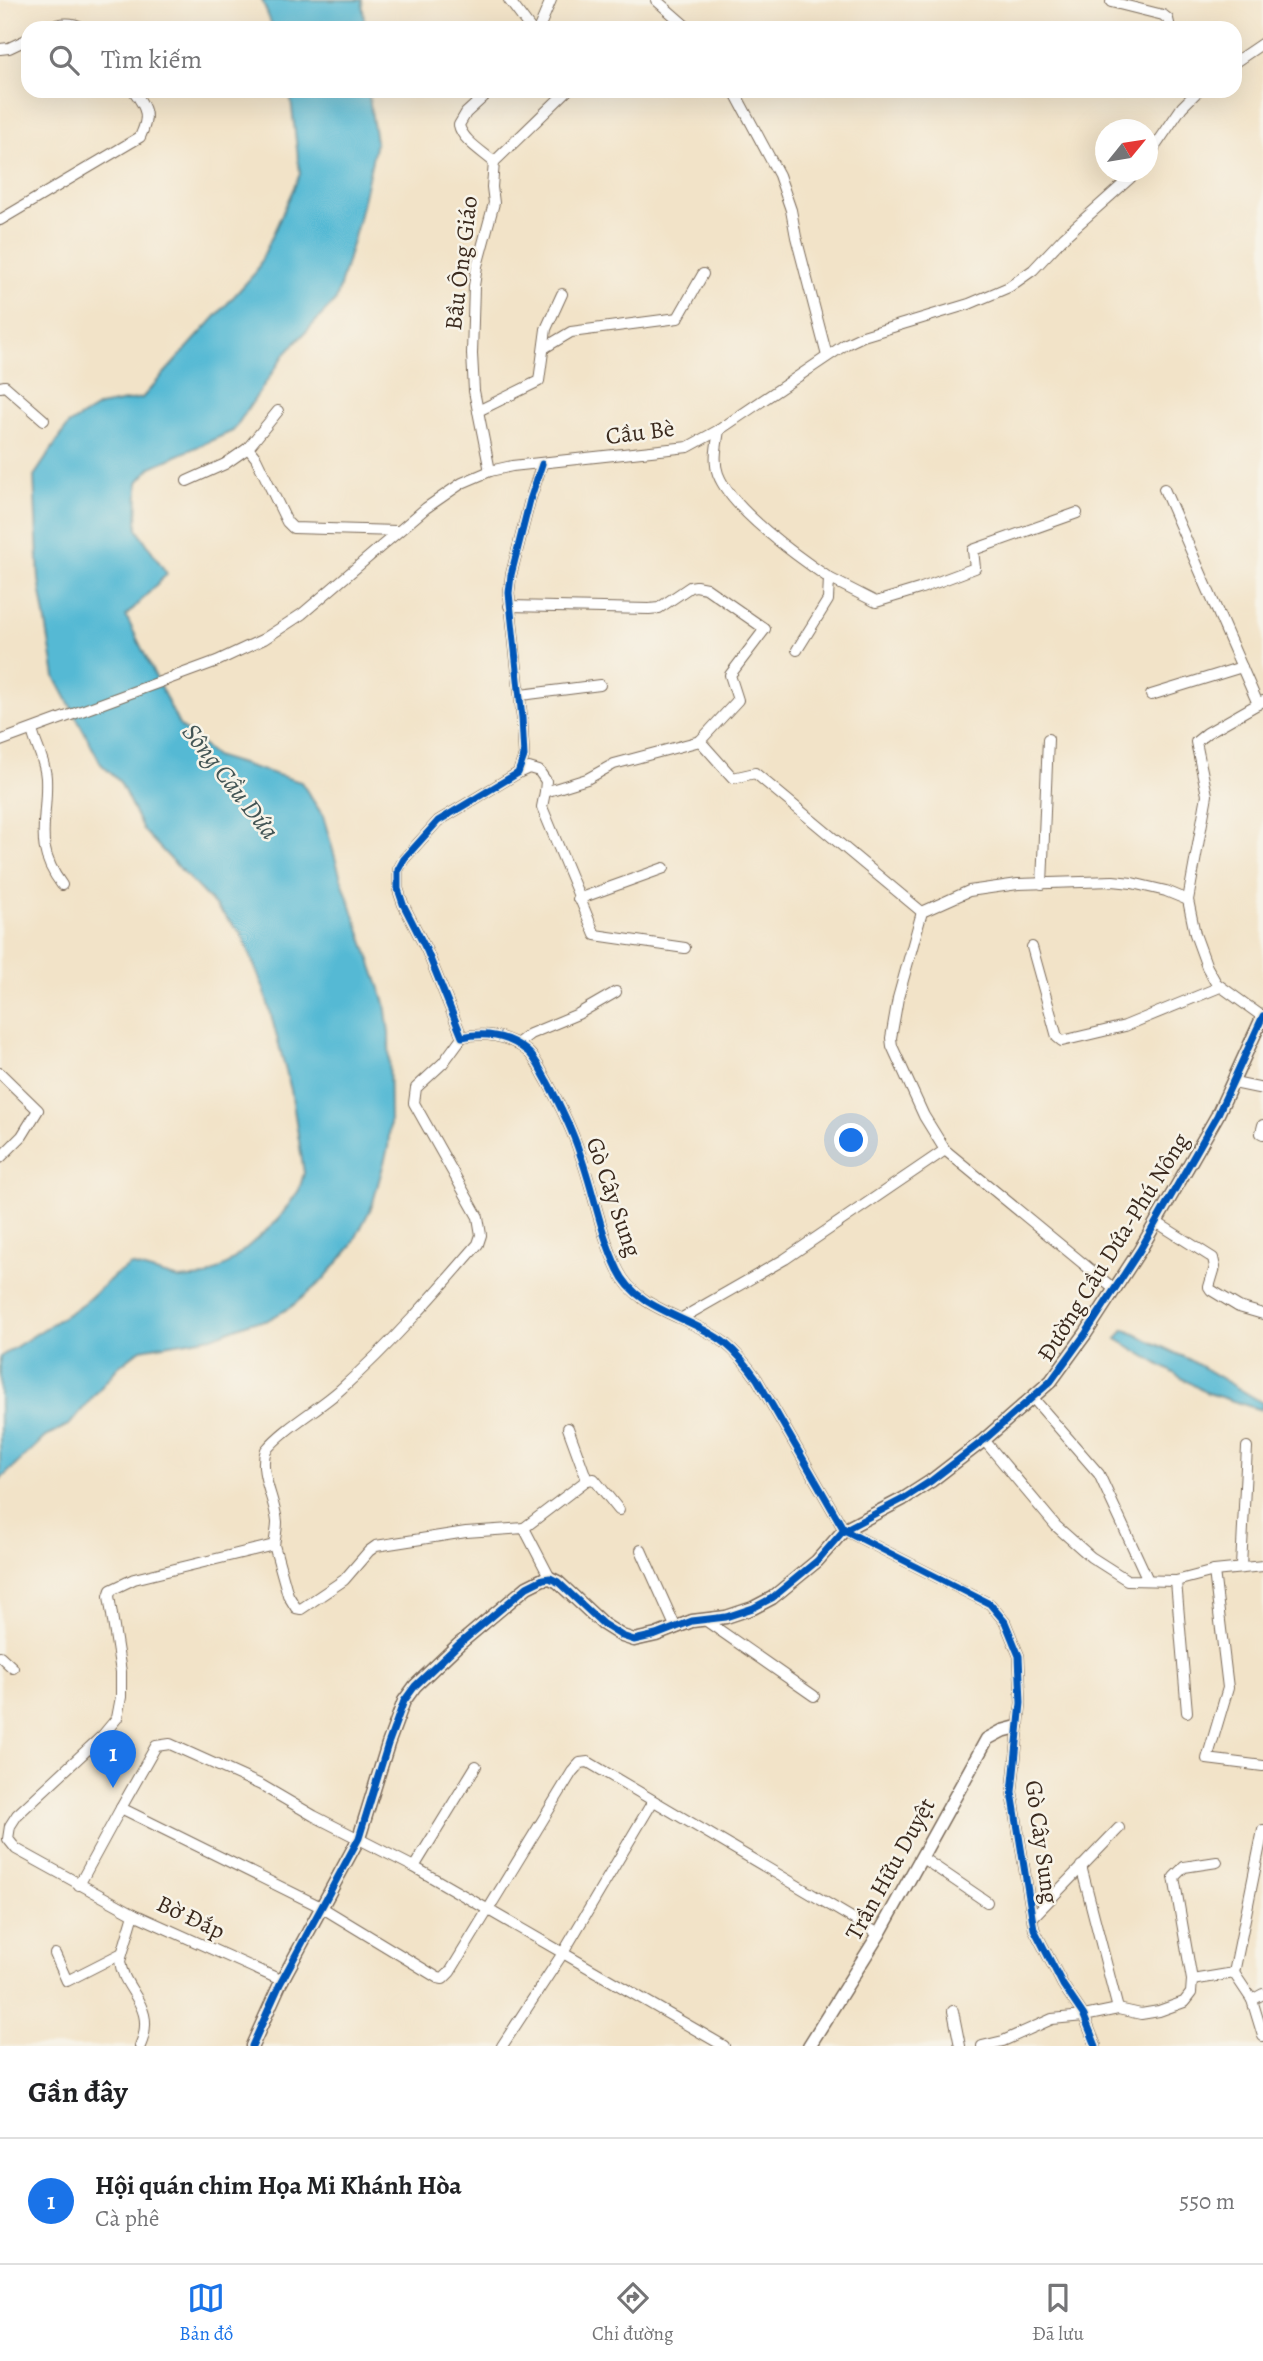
<!DOCTYPE html>
<html lang="vi">
<head>
<meta charset="utf-8">
<style>
  :root { --surface:#fff; --page:#f2f2f2; --text:#202124; --muted:#757577; --line:#e0e0e0; --accent:#1a73e8 }
  body { margin:0; font-family:Alegreya,serif; background:var(--page); color:var(--text) }
  .compass { position:absolute; left:1095px; top:119px; width:63px; height:63px; border-radius:50%; background:var(--surface); box-shadow:0 7px 28px #0002; rotate:60deg }
  .you { position:absolute; left:852px; top:1141px; width:24px; height:24px; margin:-18px; border:5px solid #fff; border-radius:50%; background:#1a73e8; box-shadow:0 0 0 10px #1a73e833 }
  .badge { display:grid; place-items:center; width:46px; height:46px; border-radius:50%; background:var(--accent); color:#fff; font-size:23px; font-weight:700 }
  .pin { position:absolute; translate:-50% -58px; filter:drop-shadow(0 2px 4px #0008) }
  .pin::after { content:''; position:absolute; top:37px; width:24px; height:21px; background:inherit; clip-path:polygon(0 0,100% 0,50% 100%) }
  .list { margin:0; padding:0; list-style:none }
  h2 { display:flex; justify-content:space-between; align-items:center; height:91px; margin:0; padding:0 28px; font-size:30px }
  h2 small { font-size:23px; font-weight:400; color:var(--muted) }
  .list li { display:grid; grid-template-columns:46px 1fr auto; gap:21px; align-items:center; box-sizing:border-box; height:126px; padding:0 28px; border-top:2px solid var(--line) }
  .list b { display:block; font-size:26px; white-space:nowrap }
  .list p { margin:0; font-size:23px; white-space:nowrap; color:var(--muted) }
  .list em { font-size:23px; font-style:normal; color:var(--muted) }
  .icon { flex:none; width:38px; height:38px; fill:none; stroke:currentColor; stroke-width:2; stroke-linecap:round; stroke-linejoin:round }
  .map { position:relative; flex:none; width:1263px; height:2046px; overflow:hidden }
  .search { position:absolute; background:var(--surface); box-shadow:0 7px 28px #0002; left:21px; right:21px; top:21px; height:77px; display:flex; align-items:center; gap:18px; box-sizing:border-box; padding:0 24px; border-radius:21px; color:var(--muted); font-size:26px }
  .sheet { height:217px; background:var(--surface) }
  nav { display:flex; justify-content:space-around; align-items:center; box-sizing:border-box; height:98px; border-top:2px solid var(--line); background:var(--surface); font-size:19px; color:var(--muted) }
  nav a { display:grid; justify-items:center; gap:4px }
  nav .on { color:var(--accent) }
  .map>svg:first-child { display:block }
  .water { fill:#55b9d4; stroke:#487279; stroke-width:2 }
  .lines { fill:none; stroke-linecap:round; stroke-linejoin:round }
  .minor-casing { stroke:#7b6b5a; stroke-width:12 }
  .tertiary-casing { stroke:#7b6b5a; stroke-width:15 }
  .minor { stroke:#fff; stroke-width:10 }
  .tertiary { stroke:#fff; stroke-width:12 }
  .cycleway-casing { stroke:#f7f3e8; stroke-width:11 }
  .cycleway { stroke:#0057b8; stroke-width:7 }
  .labels { text-anchor:middle; stroke-width:5; stroke-linejoin:round; paint-order:stroke }
  .street-label { font-size:24px; fill:#3b2a1e; stroke:#f7f3e8 }
  .water-label { font-size:26px; font-style:italic; fill:#435555; stroke:#f7f3e8 }
</style>
</head>
<body>
<div class="map">
<svg width="1263" height="2046" viewBox="0 0 1263 2046">
  <rect width="100%" height="100%" fill="#f7f3e8"/>
  <filter id="ink" filterUnits="userSpaceOnUse"><feTurbulence type="fractalNoise" baseFrequency=".0143" numOctaves="2"/><feDisplacementMap in="SourceGraphic" scale="14" xChannelSelector="R" yChannelSelector="G"/><feConvolveMatrix kernelMatrix="1 2 1 2 8 2 1 2 1" color-interpolation-filters="sRGB"/></filter>
  <filter id="wash" filterUnits="userSpaceOnUse"><feTurbulence type="fractalNoise" baseFrequency=".00686" numOctaves="4" result="noise"/><feDisplacementMap in="SourceGraphic" scale="28" xChannelSelector="R" yChannelSelector="G"/><feGaussianBlur stdDeviation="1.57" result="paint"/><feColorMatrix in="noise" values="0 0 0 0 0 0 0 0 0 0 0 0 0 0 0 0 0 1.4 0 .05"/><feComposite in="paint" operator="in"/></filter>
  <g filter="url(#wash)">
    <rect width="100%" height="100%" fill="#f2e3c8"/>
    <g class="water">
      <polygon points="262,0 362,0 365,28 273,28"/>
      <polygon points="290,91 368,91 376,142 358,223 336,300 285,354 233,431 151,467 138,482 137,529 167,574 126,616 179,725 215,756 301,782 323,816 341,878 385,1003 389,1033 390,1123 388,1148 372,1206 351,1247 322,1281 291,1307 266,1321 251,1322 212,1337 141,1349 118,1367 70,1424 45,1437 0,1480 0,1357 83,1304 115,1275 131,1265 179,1279 205,1277 228,1264 277,1221 299,1190 304,1173 291,1090 264,989 241,933 143,830 120,782 101,764 55,677 39,580 34,476 68,425 99,406 142,398 256,272 300,174"/>
      <polygon points="1124,1329 1190,1360 1263,1403 1261,1410 1205,1392 1117,1339"/>
    </g>
  </g>
  <g filter="url(#ink)">
    <g class="lines">
      <defs>
        <g id="minor">
          <polyline points="509,0 530,28"/>
          <polyline points="656,0 688,28"/>
          <polyline points="1111,2 1163,15 1168,19 1170,28"/>
          <path d="M48,28C59,23 71,21 83,28"/>
          <polyline points="539,28 551,0"/>
          <polyline points="0,49 9,48 28,39"/>
          <polyline points="1235,62 1263,43"/>
          <path d="M490,91L466,113L459,125C462,140 483,152 494,162"/>
          <polyline points="734,91 779,175 791,210 796,237 827,356"/>
          <polyline points="1148,157 1182,107 1198,91"/>
          <path d="M0,220L140,137C150,116 147,109 134,91"/>
          <polyline points="544,348 571,332 678,318 703,274"/>
          <polyline points="0,387 5,386 44,420"/>
          <polyline points="478,411 539,381 546,329 562,294"/>
          <path d="M719,430C717,444 713,460 718,474C731,509 798,557 829,578L828,600L797,650"/>
          <polyline points="248,448 278,411"/>
          <path d="M542,464L530,500L511,575L509,593L522,718L524,756L518,773L438,821L404,859L398,870V889L403,904L427,951L462,1037C484,1032 508,1035 527,1051C536,1058 541,1071 547,1081C560,1105 572,1129 580,1154C594,1192 600,1233 618,1270C637,1311 691,1316 725,1343C737,1353 748,1366 757,1379L844,1530L990,1604L1005,1622L1019,1656L1021,1703L1012,1792L1034,1929L1063,1985L1084,2016L1096,2046"/>
          <polyline points="490,471 474,391 472,354 474,286 477,266 494,203 492,187 494,162 567,91"/>
          <polyline points="187,481 225,464 248,448 256,458 287,522 293,528 397,531"/>
          <polyline points="1164,489 1258,704"/>
          <polyline points="829,578 876,602 919,589 975,568 973,550 1077,513"/>
          <polyline points="509,606 649,609 659,608 690,587 696,586 706,588 765,629 730,675 738,700 700,741"/>
          <polyline points="521,695 600,685"/>
          <polyline points="1151,695 1242,667"/>
          <path d="M32,730C36,747 45,760 46,778C48,822 32,845 62,885"/>
          <polyline points="0,741 217,661 264,639 302,614 426,508 462,483 490,471 512,466 688,447 719,430 846,344 863,336 969,304 1009,287 1033,270 1064,237 1137,172"/>
          <polyline points="518,773 529,768 539,771 546,781 545,792 587,779 614,764 700,741 733,778 755,773 922,912"/>
          <polyline points="545,792 542,807 595,935 685,948"/>
          <polyline points="1042,884 1048,739"/>
          <polyline points="578,899 664,868"/>
          <polyline points="1032,947 1057,1037 1062,1041 1125,1026 1220,987"/>
          <polyline points="1263,1017 1216,983 1207,967 1195,934 1188,900 1207,795 1196,742 1207,733 1263,701"/>
          <polyline points="517,1044 530,1034 578,1014 616,992"/>
          <polyline points="0,1073 38,1110 22,1136 0,1158"/>
          <polyline points="1234,1083 1263,1089"/>
          <polyline points="1263,1125 1261,1133 1263,1134"/>
          <polyline points="1156,1222 1213,1258 1215,1267 1209,1287 1211,1290 1239,1307 1263,1314"/>
          <polyline points="1114,1289 945,1150 924,1116 892,1046 891,1038 898,998 922,912 969,891 1018,884 1113,881 1132,883 1166,891 1188,900"/>
          <polyline points="682,1318 785,1259 945,1150"/>
          <polyline points="1032,1397 1099,1474 1148,1580"/>
          <polyline points="568,1428 587,1480 594,1479 619,1510"/>
          <polyline points="984,1440 1056,1526 1091,1557 1127,1580 1176,1581 1214,1571 1263,1566"/>
          <polyline points="524,1528 587,1480"/>
          <polyline points="274,1545 288,1595 296,1608 301,1609 344,1580 369,1551 376,1546 466,1532 524,1528 550,1578"/>
          <polyline points="641,1550 675,1626"/>
          <polyline points="1241,1567 1247,1447"/>
          <polyline points="1214,1571 1228,1688 1207,1759 1263,1766"/>
          <polyline points="1176,1581 1187,1712"/>
          <polyline points="705,1620 814,1696"/>
          <polyline points="0,1656 13,1668"/>
          <polyline points="653,1801 563,1953 724,2046"/>
          <polyline points="121,1808 156,1746 170,1744 261,1785 314,1816 414,1867 563,1953 502,2046"/>
          <polyline points="921,1857 987,1902"/>
          <polyline points="1081,1866 1118,2009"/>
          <polyline points="414,1867 476,1766"/>
          <polyline points="79,1885 121,1808 321,1907 438,1978 443,1979 450,1972 572,1772 580,1763 588,1762 879,1934"/>
          <path d="M134,1914L16,1849L8,1839L10,1826L17,1815L102,1736L117,1718L121,1697V1672L109,1596L111,1590L134,1579L274,1545C275,1538 277,1530 277,1522C275,1499 258,1472 266,1450C285,1427 319,1409 341,1389C391,1344 434,1295 478,1244L481,1235L478,1217L414,1103L416,1088L443,1063L462,1037"/>
          <polyline points="1033,1917 1119,1828"/>
          <polyline points="55,1954 67,1981 122,1953"/>
          <polyline points="1234,1973 1263,1830"/>
          <polyline points="1192,1980 1234,1973 1252,2000 1263,1994"/>
          <polyline points="1252,2000 1263,2036"/>
          <polyline points="953,2011 960,2046"/>
          <path d="M140,2046C158,2005 123,1992 120,1961L134,1914L283,1981"/>
          <polyline points="982,2046 1003,2041 1052,2019 1084,2016 1118,2009 1141,2014 1159,2011 1184,2002 1191,1993 1192,1980 1174,1877 1184,1867 1217,1862"/>
        </g>
        <g id="tertiary">
          <polyline points="252,2046 280,1984 359,1838 388,1744 404,1701 415,1686 458,1645 527,1587 543,1579 550,1578 558,1582 603,1624 622,1636 634,1640 656,1635 692,1621 726,1617 753,1608 772,1598 817,1561 844,1530 903,1499 931,1481 984,1440 1051,1381 1086,1333 1140,1250 1217,1116 1263,1016"/>
          <polyline points="809,2046 879,1934 987,1739 1002,1731 1017,1727"/>
        </g>
      </defs>
      <use href="#minor" class="minor-casing"/>
      <use href="#tertiary" class="tertiary-casing"/>
      <use href="#minor" class="minor"/>
      <use href="#tertiary" class="tertiary"/>
      <defs>
        <g id="cycleway">
          <path d="M542,464L530,500L511,575L509,593L522,718L524,756L518,773L438,821L404,859L398,870V889L403,904L427,951L462,1037C484,1032 508,1035 527,1051C536,1058 541,1071 547,1081C560,1105 572,1129 580,1154C594,1192 600,1233 618,1270C637,1311 691,1316 725,1343C737,1353 748,1366 757,1379L844,1530L990,1604L1005,1622L1019,1656L1021,1703L1012,1792L1034,1929L1063,1985L1084,2016L1096,2046"/>
          <polyline points="252,2046 280,1984 359,1838 388,1744 404,1701 415,1686 458,1645 527,1587 543,1579 550,1578 558,1582 603,1624 622,1636 634,1640 656,1635 692,1621 726,1617 753,1608 772,1598 817,1561 844,1530 903,1499 931,1481 984,1440 1051,1381 1086,1333 1140,1250 1217,1116 1263,1016"/>
        </g>
      </defs>
      <use href="#cycleway" class="cycleway-casing"/>
      <use href="#cycleway" class="cycleway"/>
    </g>
  </g>
  <g class="labels">
    <g class="street-label">
      <text transform="translate(461 263) rotate(-83)" y="8">Bầu Ông Giáo</text>
      <text transform="translate(640 432) rotate(-7)" y="8">Cầu Bè</text>
      <text transform="translate(614 1197) rotate(71)" y="8">Gò Cây Sung</text>
      <text transform="translate(1113 1247) rotate(-58)" y="8">Đường Cầu Dứa-Phú Nông</text>
      <text transform="translate(1042 1842) rotate(82)" y="8">Gò Cây Sung</text>
      <text transform="translate(890 1869) rotate(-61)" y="8">Trần Hữu Duyệt</text>
      <text transform="translate(191 1917) rotate(25)" y="8">Bờ Đắp</text>
    </g>
    <g class="water-label">
      <text transform="translate(231 781) rotate(52)" y="9">Sông Cầu Dứa</text>
    </g>
  </g>
</svg>
<svg class="compass" viewBox="-18 -18 36 36"><path d="M0-13l5 13h-10z" fill="#e53935"/><path d="M0 13l5-13h-10z" fill="#757577"/></svg>
<div class="you"></div>
<div class="pin badge" style="left:113px;top:1788px">1</div>
<div class="search"><svg class="icon" aria-label="search" viewBox="0 0 24 24"><circle cx="10" cy="10" r="6"/><path d="M15 15l6 6"/></svg>Tìm kiếm</div>
</div>
<section class="sheet">
<h2>Gần đây<small></small></h2>
<ul class="list">
<li><span class="badge">1</span><div><b>Hội quán chim Họa Mi Khánh Hòa</b><p>Cà phê</p></div><em>550 m</em></li>
</ul>
</section>
<nav>
<a class="on"><svg class="icon" aria-label="map" viewBox="0 0 24 24"><path d="M3 6l6-2 6 2 6-2v14l-6 2-6-2-6 2zM9 4v14M15 6v14"/></svg>Bản đồ</a>
<a><svg class="icon" aria-label="directions" viewBox="0 0 24 24"><path d="M12 3l9 9-9 9-9-9zM9 14v-3h6M13 9l2 2-2 2"/></svg>Chỉ đường</a>
<a><svg class="icon" aria-label="saved" viewBox="0 0 24 24"><path d="M7 4h10v16l-5-4-5 4z"/></svg>Đã lưu</a>
</nav>
</body>
</html>
